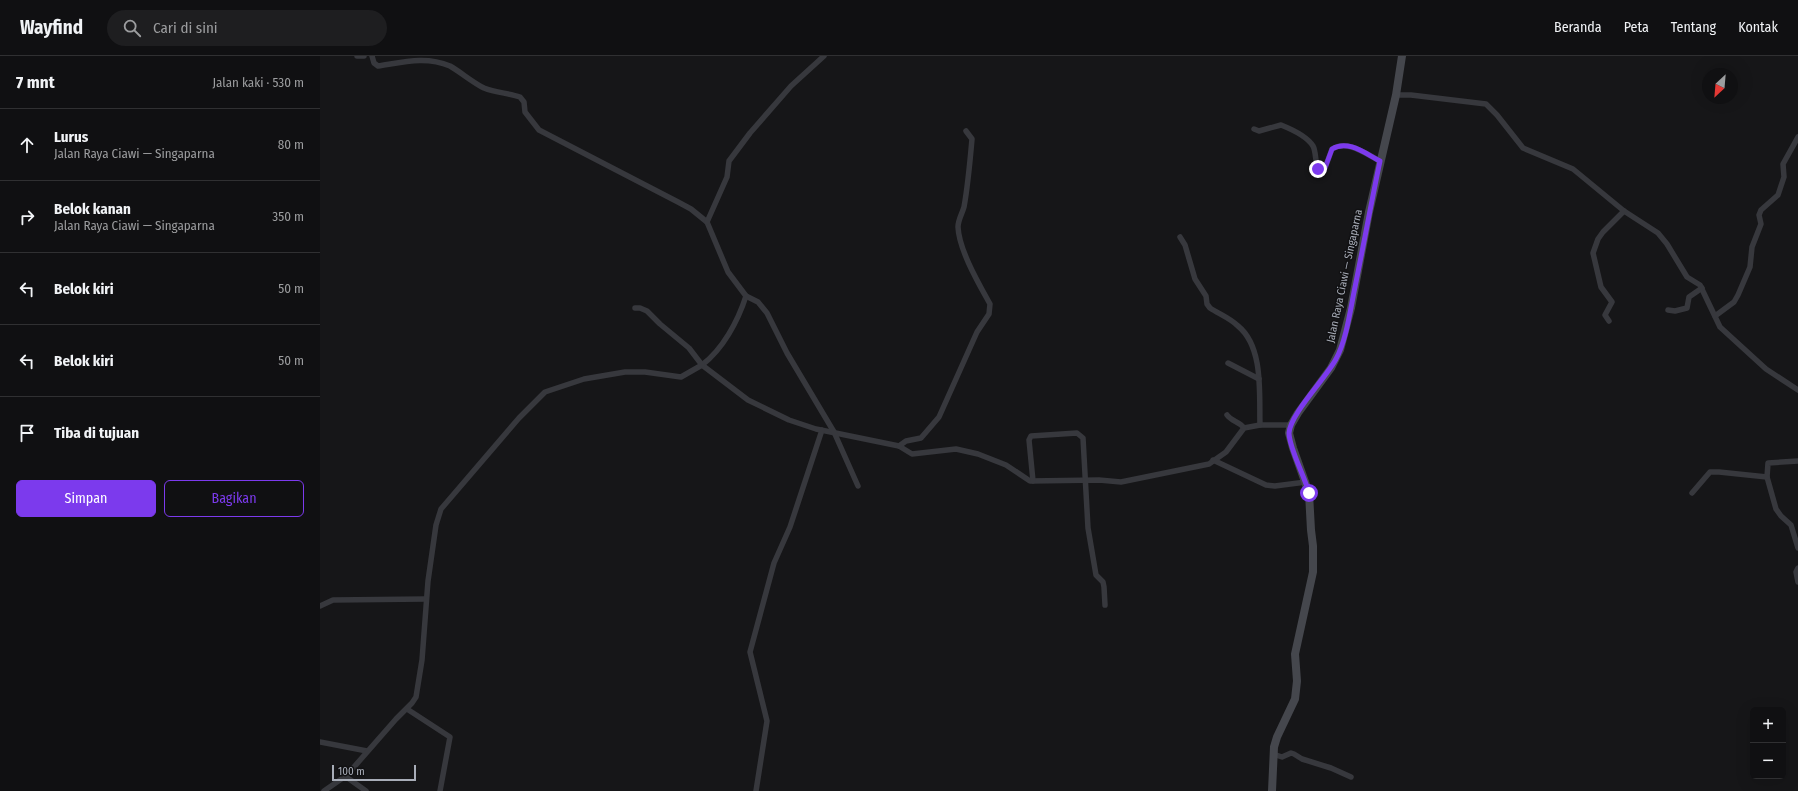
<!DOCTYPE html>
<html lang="id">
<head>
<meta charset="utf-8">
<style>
  :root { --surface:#101012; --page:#1e1e20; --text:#f1f3f6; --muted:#9c9d9f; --line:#303032; --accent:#7c3aed }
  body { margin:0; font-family:"Fira Sans Condensed",sans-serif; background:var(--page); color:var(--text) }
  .controls { position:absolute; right:12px; bottom:12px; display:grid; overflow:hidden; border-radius:6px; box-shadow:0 4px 16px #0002 }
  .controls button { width:36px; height:36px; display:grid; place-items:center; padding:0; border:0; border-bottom:1px solid var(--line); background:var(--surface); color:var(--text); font:20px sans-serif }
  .compass { position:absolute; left:1382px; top:12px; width:36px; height:36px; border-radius:50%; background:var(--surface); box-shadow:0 4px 16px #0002; rotate:206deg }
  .scale { position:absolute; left:12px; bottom:10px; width:84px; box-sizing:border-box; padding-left:4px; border:2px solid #a8adb8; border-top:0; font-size:11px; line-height:14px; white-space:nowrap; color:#a8adb8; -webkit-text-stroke:3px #111113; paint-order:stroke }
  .stop { position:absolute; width:12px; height:12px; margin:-9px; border:3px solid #7c3aed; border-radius:50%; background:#fff }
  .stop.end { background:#7c3aed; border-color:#fff; box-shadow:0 1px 4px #0008 }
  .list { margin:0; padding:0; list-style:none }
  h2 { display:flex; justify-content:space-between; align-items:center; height:52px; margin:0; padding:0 16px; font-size:17px }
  h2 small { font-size:13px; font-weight:400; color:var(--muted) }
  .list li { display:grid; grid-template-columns:26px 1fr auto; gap:12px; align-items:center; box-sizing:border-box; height:72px; padding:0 16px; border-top:1px solid var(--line) }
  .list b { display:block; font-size:15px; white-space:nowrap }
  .list p { margin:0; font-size:13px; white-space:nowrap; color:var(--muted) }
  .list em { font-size:13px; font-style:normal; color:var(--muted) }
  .actions { display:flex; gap:8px; padding:12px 16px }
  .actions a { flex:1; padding:9px 0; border:1px solid var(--accent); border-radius:6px; text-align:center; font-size:14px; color:var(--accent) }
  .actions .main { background:var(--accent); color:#fff }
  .icon { flex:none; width:22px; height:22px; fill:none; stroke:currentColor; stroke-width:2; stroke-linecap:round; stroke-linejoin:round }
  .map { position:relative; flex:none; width:1478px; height:735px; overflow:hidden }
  header { display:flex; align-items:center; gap:24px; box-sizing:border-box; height:56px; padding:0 20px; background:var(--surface); border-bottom:1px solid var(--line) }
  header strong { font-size:19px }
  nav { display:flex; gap:22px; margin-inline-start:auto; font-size:14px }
  .search { width:280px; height:36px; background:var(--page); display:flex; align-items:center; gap:10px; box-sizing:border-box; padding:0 14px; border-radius:22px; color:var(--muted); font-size:15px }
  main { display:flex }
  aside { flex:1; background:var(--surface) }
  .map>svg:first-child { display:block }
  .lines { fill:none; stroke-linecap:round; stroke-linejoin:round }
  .street { stroke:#37383d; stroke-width:5.5 }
  .secondary { stroke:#45474d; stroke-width:8 }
  .route { stroke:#7c3aed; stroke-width:5 }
  .labels { text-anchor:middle; stroke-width:3; stroke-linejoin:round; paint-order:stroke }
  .street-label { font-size:11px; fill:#a8adb8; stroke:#111113 }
</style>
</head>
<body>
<header>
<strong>Wayfind</strong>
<div class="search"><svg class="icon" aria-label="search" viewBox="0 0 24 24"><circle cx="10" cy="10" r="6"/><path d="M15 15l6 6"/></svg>Cari di sini</div>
<nav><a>Beranda</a><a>Peta</a><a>Tentang</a><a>Kontak</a></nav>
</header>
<main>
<aside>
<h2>7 mnt<small>Jalan kaki · 530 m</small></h2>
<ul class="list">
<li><svg class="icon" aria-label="ahead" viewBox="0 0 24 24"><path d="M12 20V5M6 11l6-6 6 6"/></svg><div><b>Lurus</b><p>Jalan Raya Ciawi — Singaparna</p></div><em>80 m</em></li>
<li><svg class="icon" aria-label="right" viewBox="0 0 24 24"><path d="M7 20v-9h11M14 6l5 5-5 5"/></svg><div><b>Belok kanan</b><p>Jalan Raya Ciawi — Singaparna</p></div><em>350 m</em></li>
<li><svg class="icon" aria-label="left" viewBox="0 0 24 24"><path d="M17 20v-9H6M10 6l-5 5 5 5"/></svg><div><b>Belok kiri</b></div><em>50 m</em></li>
<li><svg class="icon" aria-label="left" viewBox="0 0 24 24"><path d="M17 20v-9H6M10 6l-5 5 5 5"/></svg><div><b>Belok kiri</b></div><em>50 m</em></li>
<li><svg class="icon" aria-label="arrive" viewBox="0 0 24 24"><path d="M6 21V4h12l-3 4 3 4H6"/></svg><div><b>Tiba di tujuan</b></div></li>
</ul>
<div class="actions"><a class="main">Simpan</a><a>Bagikan</a></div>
</aside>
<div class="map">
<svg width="1478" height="735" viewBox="0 0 1478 735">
  <rect width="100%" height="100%" fill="#161618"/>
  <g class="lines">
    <g class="street">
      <polyline points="37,0 44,0"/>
      <path d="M52,0L54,7L58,10C84,6 106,0 130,10C142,17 152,26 164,32C176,37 189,37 200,41L204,46L205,56L219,74L358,146L371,153L387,166L408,216L426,240C418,265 403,293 382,309L428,344L469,364L496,373L579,390L592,398L636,393L658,398L686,409L710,425L779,424L801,426L889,408L906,396L924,372L940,369H971"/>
      <polyline points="1076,39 1091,39 1166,48 1177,59 1203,92 1253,113 1304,155 1338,177 1347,188 1367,221 1380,229 1400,271 1446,313 1478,334"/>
      <path d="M934,73L939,75L961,69C971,73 987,80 993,90C997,97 994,111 1001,116L1005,112L1012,93C1027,83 1046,98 1060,105"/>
      <polyline points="387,166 407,121 409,105 430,77 471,30 504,0"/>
      <path d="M860,181L865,189L875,223L886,240L887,248L890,252C899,258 910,262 918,270C944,291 939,339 940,369"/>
      <polyline points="426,240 438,246 447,257 467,297 514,376 538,430"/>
      <polyline points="1348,254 1355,255 1367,252 1369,241 1382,232"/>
      <polyline points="1395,260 1414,246 1418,239 1430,211 1432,191 1441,168 1439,159 1441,154 1458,139 1464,121 1463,108 1478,81"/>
      <polyline points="1289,265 1285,259 1292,246 1281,231 1273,197 1278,183 1283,176 1304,155"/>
      <polyline points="908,307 939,323"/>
      <path d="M907,359C912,366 919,365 924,372"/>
      <path d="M579,390L586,385L601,382L619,361L657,276L669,258L670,248C659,228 639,194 638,171C638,164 642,158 644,151C648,129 650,106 652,83L646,75"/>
      <polyline points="893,404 946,429 955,430 986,426"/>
      <polyline points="1447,421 1456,453 1461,460 1471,469 1478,492"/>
      <polyline points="713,425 709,384 711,380 757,377 763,382 768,472 776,519 783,526 784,531 785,549"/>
      <polyline points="1372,437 1390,416 1399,416 1447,421 1448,407 1478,405"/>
      <polyline points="1478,512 1476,516 1478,526"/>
      <polyline points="0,550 13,544 106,543"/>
      <polyline points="87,653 130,681 120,735"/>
      <polyline points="0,686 47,695"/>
      <polyline points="953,698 962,701 971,697 974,698 982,703 1011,712 1031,721"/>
      <polyline points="25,720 46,735"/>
      <polyline points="4,735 27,719 76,663 92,647 96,641 102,604 108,525 116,469 121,453 199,362 225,336 264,323 305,316 325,316 361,321 382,309 369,292 340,268 327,255 320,252 315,252"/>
      <polyline points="436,735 447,665 430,596 454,507 470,471 502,374"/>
    </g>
    <polyline class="secondary" points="952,735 954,691 957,681 975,643 977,625 975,598 993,516 993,490 991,474 989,437 973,392 969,377 971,369 978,357 1011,312 1020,294 1031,252 1049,156 1076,39 1082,0"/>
  </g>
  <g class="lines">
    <path class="route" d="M989,437C985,421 969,392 969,377C970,358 1006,322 1016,303C1026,285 1030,256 1034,236C1043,192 1051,148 1060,105C1046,98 1028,83 1012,93L1005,112L1001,116L998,113"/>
  </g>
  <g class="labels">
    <g class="street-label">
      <text transform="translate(1024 220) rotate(-78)" y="4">Jalan Raya Ciawi — Singaparna</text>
    </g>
  </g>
</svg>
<div class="controls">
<button>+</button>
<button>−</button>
</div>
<svg class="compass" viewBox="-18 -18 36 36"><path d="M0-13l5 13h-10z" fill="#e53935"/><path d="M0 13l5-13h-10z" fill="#9c9d9f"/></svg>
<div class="scale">100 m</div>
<div class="stop" style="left:989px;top:437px"></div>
<div class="stop end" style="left:998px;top:113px"></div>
</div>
</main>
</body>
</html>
